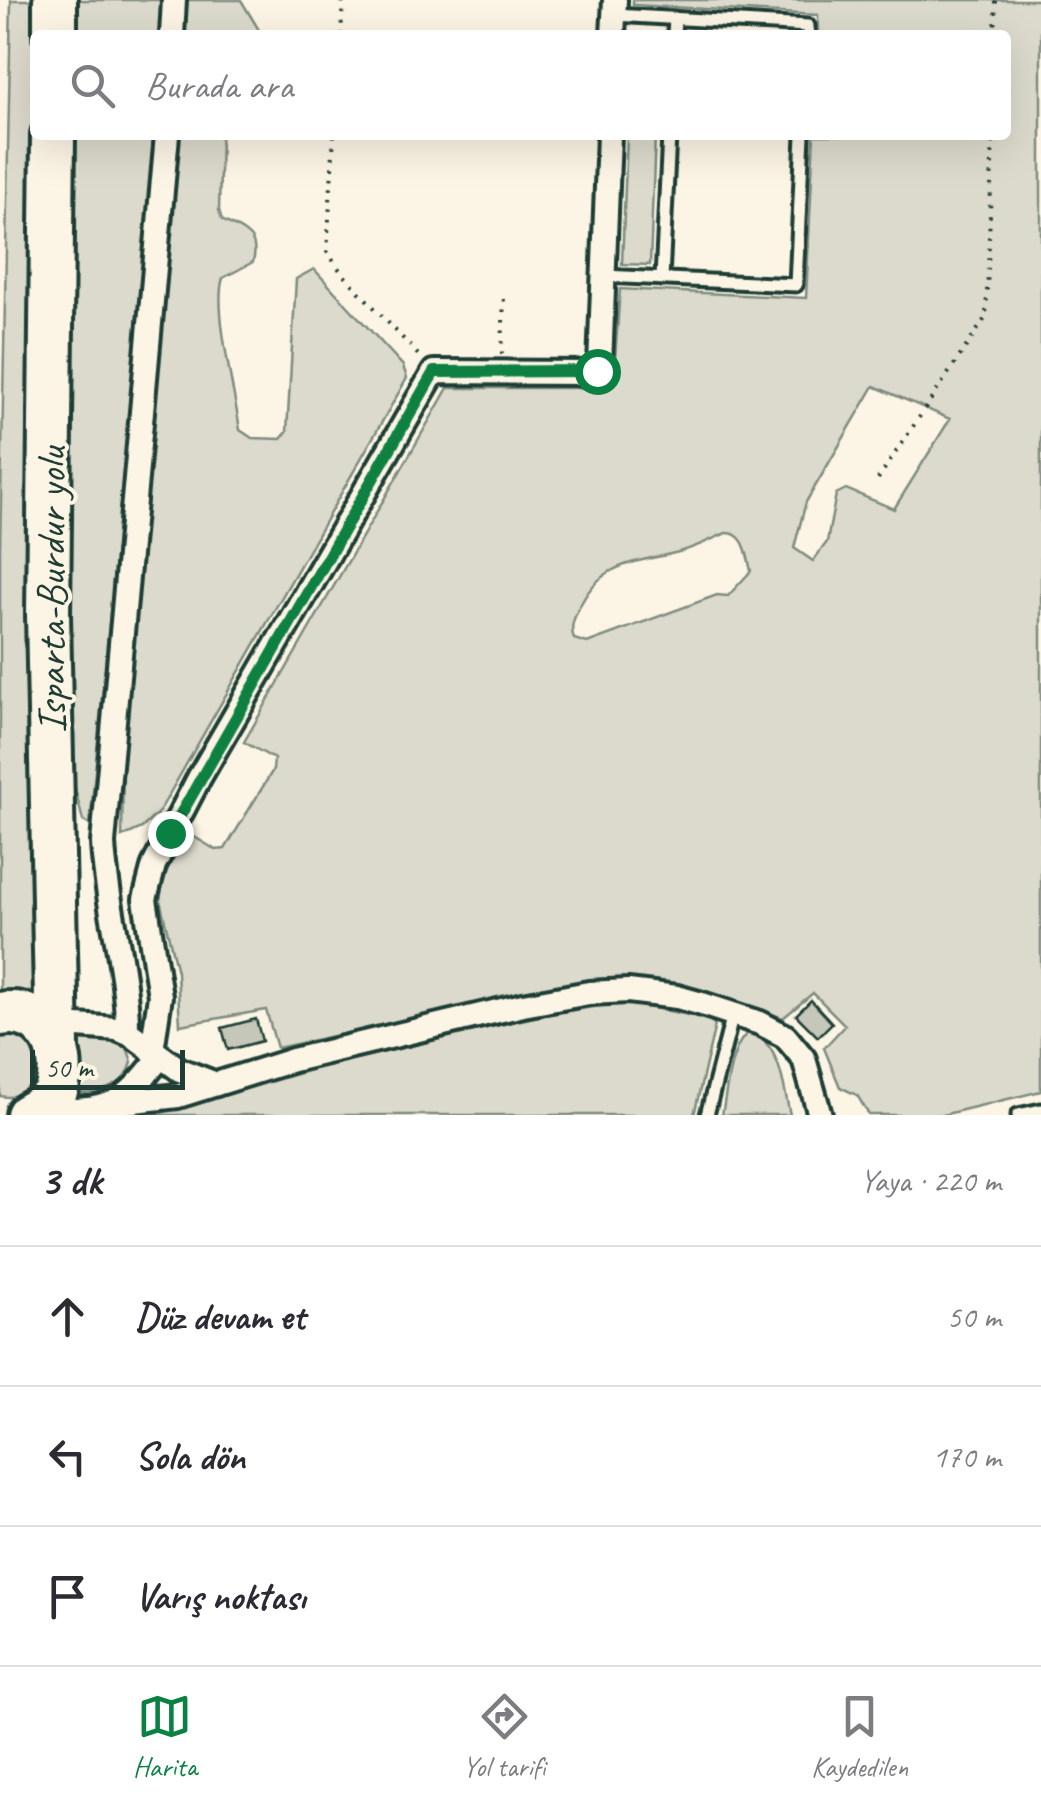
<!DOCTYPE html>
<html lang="tr">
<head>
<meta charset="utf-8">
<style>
  :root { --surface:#fff; --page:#f7f7f7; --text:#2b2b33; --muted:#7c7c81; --line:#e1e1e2; --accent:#0b8043 }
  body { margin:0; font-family:Caveat,sans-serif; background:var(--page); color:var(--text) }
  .scale { position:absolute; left:30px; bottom:25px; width:155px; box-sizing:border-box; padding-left:10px; border:5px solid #1f3d34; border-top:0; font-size:28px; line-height:35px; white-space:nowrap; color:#1f3d34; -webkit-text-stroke:8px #fcf5e5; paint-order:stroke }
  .stop { position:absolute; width:30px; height:30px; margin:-22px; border:8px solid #0b8043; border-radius:50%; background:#fff }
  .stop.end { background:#0b8043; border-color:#fff; box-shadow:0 2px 10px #0008 }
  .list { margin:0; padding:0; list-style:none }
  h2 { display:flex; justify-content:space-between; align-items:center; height:130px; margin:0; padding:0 40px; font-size:42px }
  h2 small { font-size:32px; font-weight:400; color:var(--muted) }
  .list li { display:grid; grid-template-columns:65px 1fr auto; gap:30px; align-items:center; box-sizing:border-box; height:140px; padding:0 40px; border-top:2px solid var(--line) }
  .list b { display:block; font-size:38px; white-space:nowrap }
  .list em { font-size:32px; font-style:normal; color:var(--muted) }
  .icon { flex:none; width:55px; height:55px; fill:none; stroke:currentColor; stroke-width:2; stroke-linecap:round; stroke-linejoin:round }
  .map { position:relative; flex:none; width:1041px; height:1115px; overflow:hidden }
  .search { position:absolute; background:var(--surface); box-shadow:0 10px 40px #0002; left:30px; right:30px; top:30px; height:110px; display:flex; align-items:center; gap:25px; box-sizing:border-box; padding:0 35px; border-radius:10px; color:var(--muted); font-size:38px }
  .sheet { height:550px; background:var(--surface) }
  nav { display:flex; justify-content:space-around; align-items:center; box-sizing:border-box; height:140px; border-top:2px solid var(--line); background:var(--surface); font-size:28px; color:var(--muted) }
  nav a { display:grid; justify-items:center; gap:5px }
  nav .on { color:var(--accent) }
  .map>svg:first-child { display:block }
  .green { fill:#dcdacc; stroke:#7e8c80; stroke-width:2.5; fill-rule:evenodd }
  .building { fill:#c5c7b9; stroke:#1f3d34; stroke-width:2.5 }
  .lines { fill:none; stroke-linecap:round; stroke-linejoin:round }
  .lane-casing { stroke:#1f3d34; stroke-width:19 }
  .street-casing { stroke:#1f3d34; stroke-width:30 }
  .highway-casing { stroke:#1f3d34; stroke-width:50 }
  .path { stroke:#1f3d34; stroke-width:4; stroke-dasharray:2.5 8; stroke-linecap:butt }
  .lane { stroke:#fcf5e5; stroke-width:11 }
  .street { stroke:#fcf5e5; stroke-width:22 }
  .highway { stroke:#fcf5e5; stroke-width:42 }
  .route { stroke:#0b8043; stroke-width:12 }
  .labels { text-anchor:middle; stroke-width:8; stroke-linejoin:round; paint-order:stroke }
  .street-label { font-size:42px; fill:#1f3d34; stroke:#fcf5e5 }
</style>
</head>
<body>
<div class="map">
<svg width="1041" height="1115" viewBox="0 0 1041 1115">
  <rect width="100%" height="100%" fill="#fcf5e5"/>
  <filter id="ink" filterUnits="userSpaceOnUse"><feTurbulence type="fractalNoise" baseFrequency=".01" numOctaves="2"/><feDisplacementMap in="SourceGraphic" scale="20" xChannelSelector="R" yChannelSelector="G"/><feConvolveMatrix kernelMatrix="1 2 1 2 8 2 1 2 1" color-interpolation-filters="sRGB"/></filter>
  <g filter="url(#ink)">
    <g class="green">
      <polygon points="11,0 39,0 35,35 35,135 44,998 0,1000 0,550"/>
      <polygon points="77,0 161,0 161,35 76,35"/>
      <polygon points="186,0 241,0 262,35 183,35"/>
      <path d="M633,0H1041V1091L942,1115H869L857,1095L840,1087L824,1048L845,1025L813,993L783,1018L691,988L627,979H600L277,1048L266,1010L180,1025L177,972L160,900L164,876L186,832L216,850L225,849L273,770L274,759L244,742L448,388H608L614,373L620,289L806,298L814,135H1006V35H818V15L633,5ZM874,386L950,419L894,509L846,489L836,494L827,542L813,561L794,548L806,502ZM726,533C746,532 747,556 751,571L728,596L717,595L587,643L574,639C570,628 573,620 578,610C601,559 636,564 682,551C697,547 712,539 726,533Z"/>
      <polygon points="75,135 155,135 90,825 83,821 72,776 67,549"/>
      <path d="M175,135H221L219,210L222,220C243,231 260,235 253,262L223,278C213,308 235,394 240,430L252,438L281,439L287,432L296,279L314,269L403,366L407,378L159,812L142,828L122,837L123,769Z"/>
      <polygon points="627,135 655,135 650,265 622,264"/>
      <polygon points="633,1004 709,1019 715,1025 694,1115 154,1115 321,1067 538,1016 605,1005"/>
      <path d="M750,1031C781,1045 783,1085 790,1115H722C727,1092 729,1045 750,1031Z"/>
      <path d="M9,1033L29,1039L43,1065C36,1086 25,1101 0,1096V1035Z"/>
      <path d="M76,1035L108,1037L127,1047L132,1062C125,1089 99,1092 75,1094Z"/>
    </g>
    <g class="building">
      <polygon points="811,1000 832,1023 818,1037 796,1015"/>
      <polygon points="256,1019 262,1041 228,1050 222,1028"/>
    </g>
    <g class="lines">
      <defs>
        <g id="lane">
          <polyline points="614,15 808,26 808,35"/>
          <polyline points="674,35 675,18"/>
          <polyline points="603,276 796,285 803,135"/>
          <polyline points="662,279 669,135"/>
          <polyline points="707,1115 733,1014"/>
          <polyline points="1018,1115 1041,1110"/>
        </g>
        <g id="street">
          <polyline points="172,35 174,0"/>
          <polyline points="613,35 615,0"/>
          <polyline points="50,1024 117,1029 132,1035 180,1070 216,1084"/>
          <path d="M127,1033C128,969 106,907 103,843L167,135"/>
          <polyline points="152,1051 160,996 145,899 154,865 199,778 434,372 591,373 600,366 609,135"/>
          <polyline points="116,1103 178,1096 293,1060 523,1005 589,993 628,991 677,997 702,1004 760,1023 785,1036 804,1059 820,1115"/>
          <path d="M41,1112C109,1108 117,1113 160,1057"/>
        </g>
        <g id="highway">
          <polyline points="55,35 55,0"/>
          <polyline points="53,135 48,615 57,1046"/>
          <path d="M0,1014C44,1006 68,1049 57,1088C54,1101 39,1109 28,1115"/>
        </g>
      </defs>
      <use href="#lane" class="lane-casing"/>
      <use href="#street" class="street-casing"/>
      <use href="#highway" class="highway-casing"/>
      <g class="path">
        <polyline points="341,35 343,0"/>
        <polyline points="995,35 996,0"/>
        <polyline points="334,135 327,252 342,273 422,359"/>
        <polyline points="502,354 504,293"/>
        <polyline points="878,479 986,317 993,135"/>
      </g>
      <use href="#lane" class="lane"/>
      <use href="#street" class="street"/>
      <use href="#highway" class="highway"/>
    </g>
  </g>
  <g class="lines" filter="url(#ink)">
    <polyline class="route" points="170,833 434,372 597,371"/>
  </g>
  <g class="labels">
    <g class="street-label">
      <text transform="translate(50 590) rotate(-90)" y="15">Isparta-Burdur yolu</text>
    </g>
  </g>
</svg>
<div class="scale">50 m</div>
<div class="stop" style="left:597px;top:371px"></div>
<div class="stop end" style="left:170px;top:833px"></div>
<div class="search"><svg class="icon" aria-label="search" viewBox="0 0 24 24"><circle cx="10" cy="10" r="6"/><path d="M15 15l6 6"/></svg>Burada ara</div>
</div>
<section class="sheet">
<h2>3 dk<small>Yaya · 220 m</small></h2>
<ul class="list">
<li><svg class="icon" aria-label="ahead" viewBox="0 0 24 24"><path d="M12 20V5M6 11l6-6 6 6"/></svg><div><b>Düz devam et</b></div><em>50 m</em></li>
<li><svg class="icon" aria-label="left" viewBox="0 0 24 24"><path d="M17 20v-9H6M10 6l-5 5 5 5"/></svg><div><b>Sola dön</b></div><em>170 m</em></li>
<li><svg class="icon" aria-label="arrive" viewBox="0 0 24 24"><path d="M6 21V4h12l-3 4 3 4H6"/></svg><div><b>Varış noktası</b></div></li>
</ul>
</section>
<nav>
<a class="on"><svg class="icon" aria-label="map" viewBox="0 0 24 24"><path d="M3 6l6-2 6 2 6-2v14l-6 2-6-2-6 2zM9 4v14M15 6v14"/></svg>Harita</a>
<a><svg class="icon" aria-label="directions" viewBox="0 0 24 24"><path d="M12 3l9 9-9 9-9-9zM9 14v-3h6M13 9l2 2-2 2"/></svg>Yol tarifi</a>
<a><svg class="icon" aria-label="saved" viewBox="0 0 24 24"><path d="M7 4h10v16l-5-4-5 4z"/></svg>Kaydedilen</a>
</nav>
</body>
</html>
